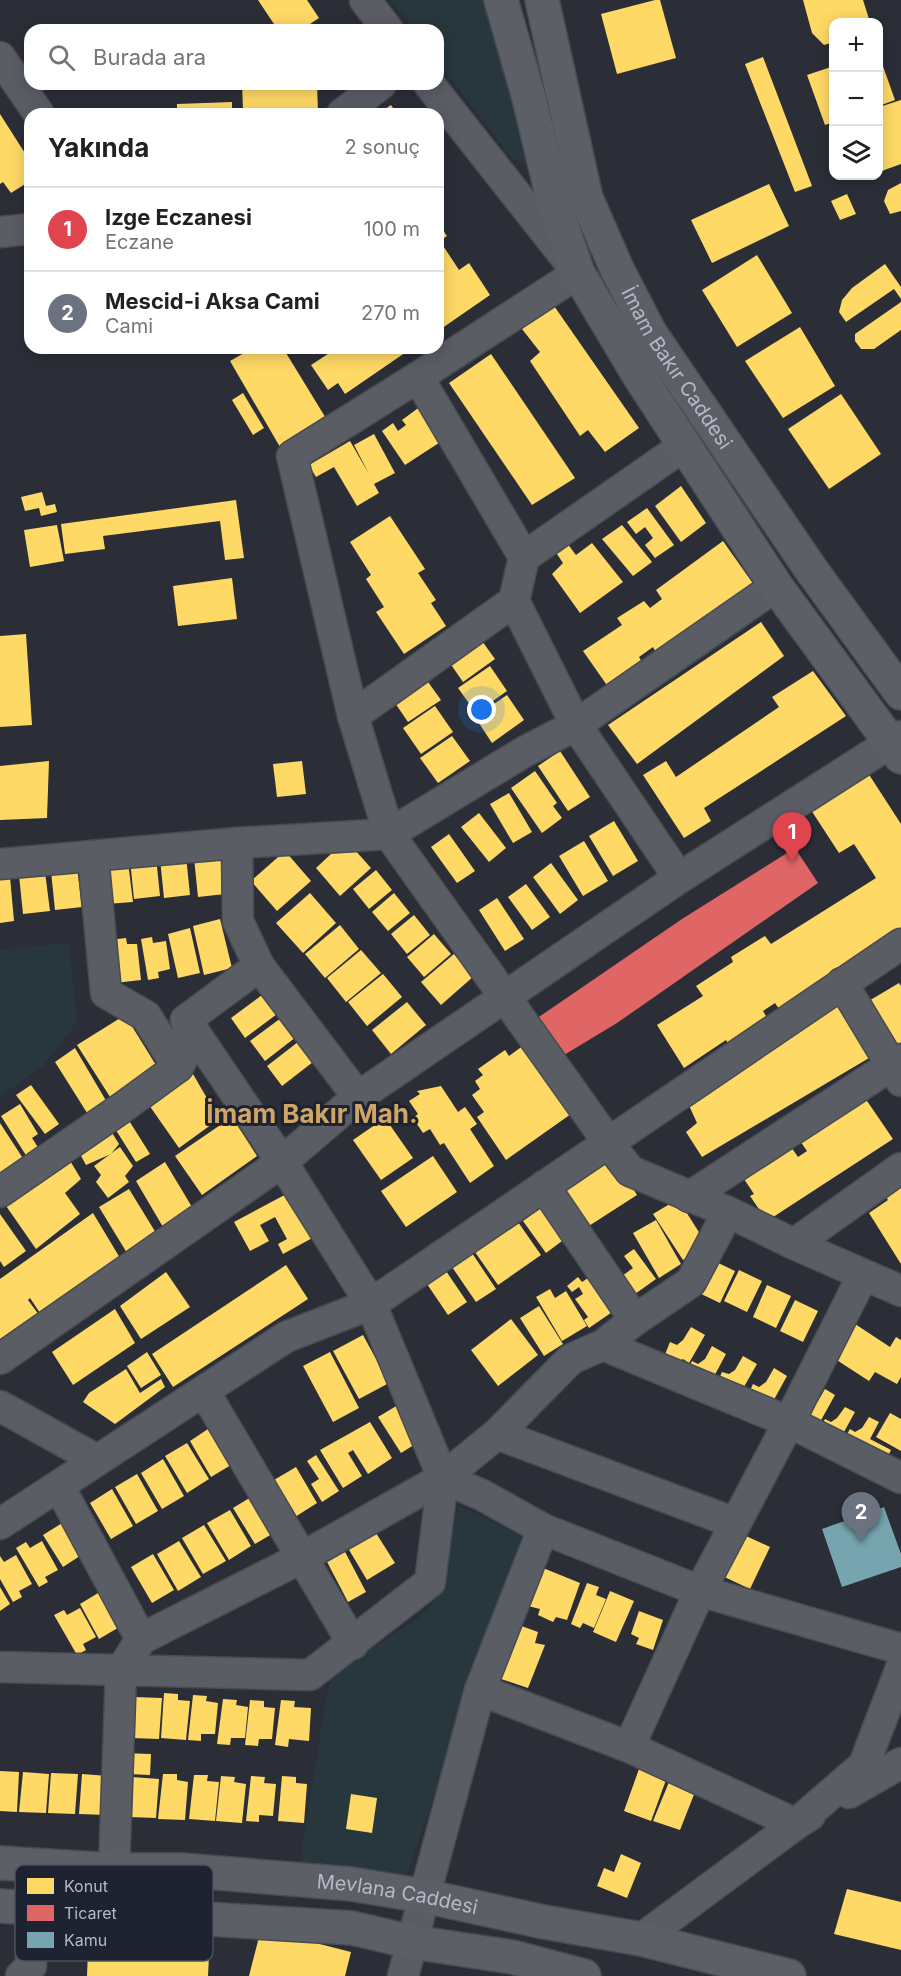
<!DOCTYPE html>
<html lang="tr">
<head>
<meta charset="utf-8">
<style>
  :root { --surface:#fff; --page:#f2f2f2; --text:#202124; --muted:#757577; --line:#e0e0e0; --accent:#b45309 }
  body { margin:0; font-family:Inter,sans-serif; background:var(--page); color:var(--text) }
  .controls { position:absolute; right:18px; top:18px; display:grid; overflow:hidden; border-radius:12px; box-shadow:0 3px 15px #0003 }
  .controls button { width:54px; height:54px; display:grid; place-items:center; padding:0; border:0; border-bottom:2px solid var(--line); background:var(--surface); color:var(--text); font:30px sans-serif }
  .you { position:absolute; left:482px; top:710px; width:21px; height:21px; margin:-15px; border:4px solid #fff; border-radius:50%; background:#1a73e8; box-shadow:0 0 0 9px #1a73e833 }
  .badge { display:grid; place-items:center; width:39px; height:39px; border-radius:50%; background:var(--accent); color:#fff; font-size:20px; font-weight:700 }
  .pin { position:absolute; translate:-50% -50px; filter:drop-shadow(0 2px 3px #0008) }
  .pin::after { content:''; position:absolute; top:32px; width:21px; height:18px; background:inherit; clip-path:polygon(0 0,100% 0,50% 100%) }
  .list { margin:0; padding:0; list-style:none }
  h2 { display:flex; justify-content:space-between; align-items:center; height:78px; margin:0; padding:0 24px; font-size:26px }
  h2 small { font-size:20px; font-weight:400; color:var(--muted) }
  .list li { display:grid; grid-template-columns:39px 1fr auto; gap:18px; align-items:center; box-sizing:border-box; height:84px; padding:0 24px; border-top:2px solid var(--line) }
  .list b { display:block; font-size:22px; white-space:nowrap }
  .list p { margin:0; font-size:20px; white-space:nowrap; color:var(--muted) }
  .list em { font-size:20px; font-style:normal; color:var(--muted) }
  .icon { flex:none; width:33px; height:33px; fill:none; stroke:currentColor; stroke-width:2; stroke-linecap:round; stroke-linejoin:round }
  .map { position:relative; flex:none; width:901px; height:1976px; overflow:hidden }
  .search { position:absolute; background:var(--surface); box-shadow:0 3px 15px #0003; left:24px; top:24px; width:420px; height:66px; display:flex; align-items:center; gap:15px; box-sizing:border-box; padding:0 21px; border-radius:18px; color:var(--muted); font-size:22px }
  .panel { position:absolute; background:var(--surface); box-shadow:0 3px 15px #0003; left:24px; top:108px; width:420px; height:246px; border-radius:18px }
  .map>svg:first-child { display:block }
  .green { fill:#28373d }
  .homes { fill:#ffd966 }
  .shops { fill:#e06666 }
  .public { fill:#76a5af }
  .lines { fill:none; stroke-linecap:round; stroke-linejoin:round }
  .minor-casing { stroke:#484b51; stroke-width:33 }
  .major-casing { stroke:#484b54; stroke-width:36 }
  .minor { stroke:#5b5d65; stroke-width:30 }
  .major { stroke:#5d5f67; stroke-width:33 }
  .labels { text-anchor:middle; stroke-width:6; stroke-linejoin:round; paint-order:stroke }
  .street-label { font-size:20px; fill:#b5b9c8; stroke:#1e2332 }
  .district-label { font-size:26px; font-weight:bold; fill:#d0a668; stroke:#1e2332 }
  .key { fill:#1e2332; stroke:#4b505f; stroke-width:1.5 }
  .key-label { font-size:16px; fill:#b5b9c8 }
</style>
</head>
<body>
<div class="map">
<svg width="901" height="1976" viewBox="0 0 901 1976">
  <rect width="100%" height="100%" fill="#2b2e37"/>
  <g class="green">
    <polygon points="391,0 492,0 534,171 510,156 438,62 438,30 414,30"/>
    <polygon points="69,943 77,1022 42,1067 0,1096 0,950"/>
    <polygon points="458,1505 523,1537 404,1883 300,1863 327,1692 335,1672 422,1616 439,1595"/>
  </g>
  <g class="homes">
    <polygon points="258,0 307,0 319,18 301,30 278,30"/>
    <polygon points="655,0 660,0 676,58 617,74 601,14"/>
    <polygon points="803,0 863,0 870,22 834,22 834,42 824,45 812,33"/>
    <polygon points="879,55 895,100 879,106"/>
    <polygon points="763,57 812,186 795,192 745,64"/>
    <polygon points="834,66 834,122 825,125 807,75"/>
    <polygon points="242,84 317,84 318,112 164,114 164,109 177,108 177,104 232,102 232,108 243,110"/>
    <polygon points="901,100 901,164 879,172 879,107"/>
    <polygon points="391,105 397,114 378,114"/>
    <polygon points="0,114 30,161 30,181 11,193 3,182 0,184"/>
    <polygon points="901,183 901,211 890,214 884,201 888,190"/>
    <polygon points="769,184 789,226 712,263 691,220"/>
    <polygon points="847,194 856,214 840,220 831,201"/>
    <polygon points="438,223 447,236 440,241 459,270 469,263 490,295 438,331"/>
    <polygon points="757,255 792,313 737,347 702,290"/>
    <polygon points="885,264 901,287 901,299 894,289 846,322 839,312 842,300 852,288"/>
    <polygon points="901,302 901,330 874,349 861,349 855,341 855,334"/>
    <polygon points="552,303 639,428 605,452 588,430 580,436 530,361 540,352 522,329"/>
    <polygon points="800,327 835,386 783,418 745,361"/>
    <polygon points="253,348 283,348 327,420 280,447 230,361"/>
    <polygon points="329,348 412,348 345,394 338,383 328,390 311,365 331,352"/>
    <polygon points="491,354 575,478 532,505 449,383"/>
    <polygon points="243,393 264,428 253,435 232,400"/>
    <polygon points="841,394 881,454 829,489 788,429"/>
    <polygon points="425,403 448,437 405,465 382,431 393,423 398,431 406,425 402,420"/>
    <polygon points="374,434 395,473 374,484 379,493 357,506 334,467 316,477 309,465 350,441 369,474 354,445"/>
    <polygon points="681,486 706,523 681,542 655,506"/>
    <polygon points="42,492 46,506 55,504 57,512 41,516 39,508 25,511 21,497"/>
    <polygon points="236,500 244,558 225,560 220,521 103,536 105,549 65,554 61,524"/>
    <polygon points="647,508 674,545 655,558 645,545 653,538 645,527 636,534 627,522"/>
    <polygon points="390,516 425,569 418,573 436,600 431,603 446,626 404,654 376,612 384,607 366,579 371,575 350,542"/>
    <polygon points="57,525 64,561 30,567 24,530"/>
    <polygon points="622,525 652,562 633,576 602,539"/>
    <polygon points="723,541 754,585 657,655 653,647 639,657 645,667 611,691 583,651 622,625 617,618 644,601 650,608 662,599 656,590"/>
    <polygon points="567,543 576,555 592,543 623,582 580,613 552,574 563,563 555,551"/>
    <polygon points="232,578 237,619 178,626 173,586"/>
    <polygon points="761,622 784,656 637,764 608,725"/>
    <polygon points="26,634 32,725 0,727 0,636"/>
    <polygon points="477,634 495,659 463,682 445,656"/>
    <polygon points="490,666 507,691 476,713 458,688"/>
    <polygon points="813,671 846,716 704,808 711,821 684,838 643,775 666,761 676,777 779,707 772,697"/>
    <polygon points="423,675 441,700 408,722 391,697"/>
    <polygon points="507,695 524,720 492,743 475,717"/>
    <polygon points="435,706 453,732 421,754 403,728"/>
    <polygon points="452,736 470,761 438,783 420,758"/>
    <polygon points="560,751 590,797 568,811 538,766"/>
    <polygon points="49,761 47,818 0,820 0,766"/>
    <polygon points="302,761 306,794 277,797 273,764"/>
    <polygon points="535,771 557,803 553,806 562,818 542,833 511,788"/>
    <polygon points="868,773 901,824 901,929 808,989 811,993 781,1012 775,1003 763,1011 769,1021 730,1047 726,1040 684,1068 657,1025 703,996 696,986 733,962 731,957 765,936 771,944 876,878 854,844 839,853 811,810"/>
    <polygon points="509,793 532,832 513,843 490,804"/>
    <polygon points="479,813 506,848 489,862 461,827"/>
    <polygon points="614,821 638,861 613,876 589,836"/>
    <polygon points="449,834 475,871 457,883 431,847"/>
    <polygon points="346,840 371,868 340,896 316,868"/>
    <polygon points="584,841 608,881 583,896 559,856"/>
    <polygon points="285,851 311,881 277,911 251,881"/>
    <polygon points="220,855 225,894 198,897 194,858"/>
    <polygon points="186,856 190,895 164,898 160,859"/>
    <polygon points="156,857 160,896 134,899 130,860"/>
    <polygon points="128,862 133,902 106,904 102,865"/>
    <polygon points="551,863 578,900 560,914 533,877"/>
    <polygon points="77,868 82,907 55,910 51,871"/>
    <polygon points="376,870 392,890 369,909 353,889"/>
    <polygon points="45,872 50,911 23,914 19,875"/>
    <polygon points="10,877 14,921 0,923 0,878"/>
    <polygon points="526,884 550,917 532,930 508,897"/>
    <polygon points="310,893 336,923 303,953 276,923"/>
    <polygon points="394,893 410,913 388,931 372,912"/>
    <polygon points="497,898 524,939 505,951 479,910"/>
    <polygon points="414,915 430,935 407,954 391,934"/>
    <polygon points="220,919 232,968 204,975 193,926"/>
    <polygon points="340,925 359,949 325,978 305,954"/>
    <polygon points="190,928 200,973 178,978 168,934"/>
    <polygon points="434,934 451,954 424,977 407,957"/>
    <polygon points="152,937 153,943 166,941 170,969 158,972 159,978 148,980 141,939"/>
    <polygon points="126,938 127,944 137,944 141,980 115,983 110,940"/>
    <polygon points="361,950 381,973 346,1002 327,978"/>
    <polygon points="454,954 474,976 441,1005 421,982"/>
    <polygon points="383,974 402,997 367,1026 348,1002"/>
    <polygon points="899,983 901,986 901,1048 897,1050 862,1005"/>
    <polygon points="262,995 277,1014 245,1038 231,1018"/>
    <polygon points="835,1000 869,1058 702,1157 686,1132 697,1123 687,1101"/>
    <polygon points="407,1002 426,1025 391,1054 372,1030"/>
    <polygon points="125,1015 159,1070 112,1100 77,1045"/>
    <polygon points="281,1018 296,1037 265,1061 250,1041"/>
    <polygon points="298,1042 313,1062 282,1086 267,1066"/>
    <polygon points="524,1045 571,1114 506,1160 477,1117 484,1112 472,1095 480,1089 475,1081 483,1075 478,1069 505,1050 509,1056"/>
    <polygon points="75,1048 108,1104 89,1116 55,1062"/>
    <polygon points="193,1074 219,1119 179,1148 149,1105"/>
    <polygon points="31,1085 59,1124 45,1134 16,1095"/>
    <polygon points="441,1086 458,1112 465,1107 477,1124 470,1129 494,1166 470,1183 444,1143 440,1145 430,1129 423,1133 413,1118 418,1114 409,1101 420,1094 417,1091"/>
    <polygon points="863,1095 893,1139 767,1221 750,1196 754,1194 744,1179 777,1158 789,1144 798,1157 807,1151 798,1138"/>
    <polygon points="20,1104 38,1134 32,1138 41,1152 29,1160 1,1116"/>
    <polygon points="232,1117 257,1156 202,1195 175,1156"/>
    <polygon points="385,1118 413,1158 381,1180 353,1140"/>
    <polygon points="128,1119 150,1154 136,1162 114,1127"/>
    <polygon points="0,1123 26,1163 0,1180"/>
    <polygon points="109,1128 119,1144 111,1154 86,1165 75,1145"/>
    <polygon points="120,1147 133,1166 125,1176 129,1182 108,1198 96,1182 101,1175 94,1166"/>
    <polygon points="433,1156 457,1192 406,1227 381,1191"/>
    <polygon points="69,1159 81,1179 65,1193 80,1214 36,1249 4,1203"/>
    <polygon points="614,1159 637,1195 581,1231 557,1195"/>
    <polygon points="165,1162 192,1207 163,1227 136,1181"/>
    <polygon points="901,1176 901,1264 869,1213 888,1200 881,1189"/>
    <polygon points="129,1189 156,1233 127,1253 99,1207"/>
    <polygon points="292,1191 316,1236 283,1254 278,1244 287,1239 275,1217 260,1225 269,1241 250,1251 234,1222"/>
    <polygon points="678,1199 707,1245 683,1260 653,1214"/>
    <polygon points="546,1204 570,1235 546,1253 523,1221"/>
    <polygon points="93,1213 120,1258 40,1313 30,1298 28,1300 39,1315 0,1342 0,1279"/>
    <polygon points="0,1214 26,1251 4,1267 0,1261"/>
    <polygon points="656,1220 681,1264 659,1278 633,1233"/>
    <polygon points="518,1222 541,1255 498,1285 475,1252"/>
    <polygon points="634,1249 656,1279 635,1294 622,1276 633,1268 624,1256"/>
    <polygon points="472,1253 496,1289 476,1302 452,1267"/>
    <polygon points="712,1260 735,1271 720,1303 697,1292"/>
    <polygon points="286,1265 308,1299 173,1387 152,1354"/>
    <polygon points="739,1270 762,1281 747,1312 724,1301"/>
    <polygon points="446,1271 467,1302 448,1315 427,1284"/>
    <polygon points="166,1272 190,1307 141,1339 120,1306"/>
    <polygon points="594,1274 618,1308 589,1328 584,1320 588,1317 575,1299 583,1294 579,1287 572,1292 567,1286 578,1277 582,1282"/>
    <polygon points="767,1285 791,1296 776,1328 753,1317"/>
    <polygon points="550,1289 555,1298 566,1291 587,1326 562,1341 536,1297"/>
    <polygon points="795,1300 818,1311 803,1342 780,1331"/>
    <polygon points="539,1306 563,1344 544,1356 520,1318"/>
    <polygon points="115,1309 135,1343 73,1385 52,1352"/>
    <polygon points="511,1319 538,1355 498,1386 471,1350"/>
    <polygon points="849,1320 890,1347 896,1337 901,1340 901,1377 897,1384 875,1372 869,1381 829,1355"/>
    <polygon points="691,1327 705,1335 689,1363 683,1359 677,1363 664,1357 670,1342 677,1345 683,1340"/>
    <polygon points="363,1335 389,1383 359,1399 333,1351"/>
    <polygon points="712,1346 726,1354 711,1382 685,1376 692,1361 698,1364 705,1359"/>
    <polygon points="147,1352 161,1375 141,1388 127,1366"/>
    <polygon points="330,1352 359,1408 333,1422 303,1366"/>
    <polygon points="743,1356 757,1364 741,1392 716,1386 722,1372 729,1374 735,1370"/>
    <polygon points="774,1368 787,1376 771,1405 746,1399 753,1384 759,1387 766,1382"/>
    <polygon points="126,1369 140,1393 161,1379 165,1387 115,1424 83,1402 89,1393"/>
    <polygon points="825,1389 835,1395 820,1422 813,1416 808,1422 811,1405 818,1401"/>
    <polygon points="403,1402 425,1438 401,1453 378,1417"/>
    <polygon points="845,1407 855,1412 840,1439 817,1434 825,1419 831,1422 837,1418"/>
    <polygon points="890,1413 901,1419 901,1451 876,1437"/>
    <polygon points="869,1417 879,1422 870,1439 891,1450 885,1462 841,1444 850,1429 855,1432 862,1428"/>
    <polygon points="370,1422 392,1458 368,1474 353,1450 348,1453 362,1476 343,1488 320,1450"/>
    <polygon points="214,1425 236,1462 211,1477 190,1441"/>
    <polygon points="187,1443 209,1479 187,1493 165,1456"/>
    <polygon points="316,1455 339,1491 322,1502 311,1484 319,1479 307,1461"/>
    <polygon points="163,1459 184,1496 162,1509 141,1473"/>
    <polygon points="296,1467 317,1503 295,1517 274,1480"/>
    <polygon points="137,1474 158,1511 136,1524 115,1487"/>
    <polygon points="112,1489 133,1526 111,1539 90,1503"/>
    <polygon points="256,1494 277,1531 255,1544 233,1508"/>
    <polygon points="230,1510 251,1546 229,1560 207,1523"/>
    <polygon points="67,1520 86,1552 63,1567 43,1535"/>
    <polygon points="369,1522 395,1563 367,1580 342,1538"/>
    <polygon points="204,1525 226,1561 203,1574 182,1538"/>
    <polygon points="733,1530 770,1547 750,1589 714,1572"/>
    <polygon points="42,1541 58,1570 45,1577 48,1582 39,1587 16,1548 26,1542 30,1548"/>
    <polygon points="179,1541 201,1577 178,1591 157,1554"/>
    <polygon points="343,1548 366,1592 348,1602 325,1558"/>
    <polygon points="153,1554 174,1590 152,1603 131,1567"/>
    <polygon points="16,1555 32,1584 19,1591 22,1597 13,1602 0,1579 0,1556 4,1562"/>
    <polygon points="543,1568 580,1583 567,1620 556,1617 553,1622 538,1615 540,1609 528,1606"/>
    <polygon points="587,1583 599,1587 596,1595 606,1599 594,1628 583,1623 580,1628 571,1624"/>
    <polygon points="0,1587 10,1604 0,1611"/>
    <polygon points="108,1587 128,1622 99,1639 80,1604"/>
    <polygon points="610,1591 634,1601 616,1642 593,1632"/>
    <polygon points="80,1608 96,1637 83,1644 86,1650 77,1655 54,1615 64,1610 67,1615"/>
    <polygon points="639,1611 663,1620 653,1650 636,1644 639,1638 631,1634"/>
    <polygon points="516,1624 538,1632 535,1643 545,1645 528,1688 498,1678"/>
    <polygon points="164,1693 178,1694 178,1700 190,1701 186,1740 161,1738"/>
    <polygon points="193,1695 207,1696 206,1701 218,1703 215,1734 201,1734 201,1741 188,1740"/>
    <polygon points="134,1697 162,1698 159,1739 132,1738"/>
    <polygon points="223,1699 237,1700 236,1705 248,1707 245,1738 231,1738 230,1745 217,1744"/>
    <polygon points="250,1700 264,1701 264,1707 275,1708 272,1739 259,1739 258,1746 245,1745"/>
    <polygon points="281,1700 295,1701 294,1707 311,1708 309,1741 289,1739 288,1747 275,1745"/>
    <polygon points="121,1753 151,1754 150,1775 128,1774"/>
    <polygon points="639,1769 666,1780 651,1821 624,1811"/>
    <polygon points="0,1771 19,1772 17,1812 0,1811"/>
    <polygon points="23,1772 49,1774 46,1813 19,1812"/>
    <polygon points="51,1773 78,1774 75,1814 48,1813"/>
    <polygon points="82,1774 108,1776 106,1815 79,1814"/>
    <polygon points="163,1774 177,1774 177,1780 188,1782 185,1820 158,1819"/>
    <polygon points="194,1775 208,1775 207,1781 219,1782 215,1821 189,1819"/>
    <polygon points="221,1776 235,1777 234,1782 246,1784 242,1823 216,1821"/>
    <polygon points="251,1776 265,1777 264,1783 276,1784 273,1816 259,1815 259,1822 246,1821"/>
    <polygon points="282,1776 296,1777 296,1783 307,1784 304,1823 278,1821"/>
    <polygon points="132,1777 159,1779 156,1818 129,1817"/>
    <polygon points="669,1782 695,1792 680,1830 653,1821"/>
    <polygon points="351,1794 377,1798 372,1833 346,1829"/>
    <polygon points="621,1854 641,1863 627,1898 597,1886 604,1868 614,1872"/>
    <polygon points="847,1889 901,1902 901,1950 834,1934"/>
    <polygon points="261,1929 351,1952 345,1976 249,1976"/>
    <polygon points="88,1951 209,1956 208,1976 87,1976"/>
  </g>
  <polygon class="shops" points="795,848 818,883 617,1023 559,1058 533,1021 682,919"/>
  <polygon class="public" points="884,1507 901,1554 901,1567 842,1587 822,1529"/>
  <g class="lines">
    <defs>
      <g id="minor">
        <polyline points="365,0 388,30"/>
        <polyline points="0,57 39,114"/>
        <polyline points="429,84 578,273 418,377 292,456 353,716 389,834 608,1142 630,1171 728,1212 794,1244 901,1291"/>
        <polyline points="342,114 381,84"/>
        <polyline points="0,232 30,229"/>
        <polyline points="524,557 685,445"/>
        <polyline points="353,716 514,601"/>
        <polyline points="237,843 238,921 259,966"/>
        <polyline points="93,856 106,993 146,1016 178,1067"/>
        <polyline points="0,864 237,843 389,834 524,752 576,725 514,601 524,557 418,377"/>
        <polyline points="679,878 576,725 776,586"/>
        <polyline points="842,983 901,1081"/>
        <polyline points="186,1020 282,1162 371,1304 443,1478 482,1495 543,1529 700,1591 901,1649"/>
        <polyline points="544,1186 635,1320"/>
        <polyline points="0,1192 126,1105 178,1067 191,1042 186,1020 259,966 358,1097"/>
        <polyline points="689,1197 901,1059"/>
        <polyline points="794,1244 901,1168"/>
        <polyline points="603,1345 789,1422 901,1478"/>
        <polyline points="0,1359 282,1162 358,1097 679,878 901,736"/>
        <polyline points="204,1391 353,1644"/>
        <polyline points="0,1406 97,1460"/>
        <polyline points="497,1434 735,1523"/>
        <polyline points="443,1478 497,1434 571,1359 603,1345 635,1320 691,1282 728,1212"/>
        <polyline points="59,1486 141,1639"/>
        <polyline points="0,1524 286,1337 371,1304 901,944"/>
        <polyline points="0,1667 310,1675 430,1582 443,1478 301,1558 141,1639 121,1671 114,1870"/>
        <polyline points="480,1690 629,1747 796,1824 864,1765 901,1668"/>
        <polyline points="629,1747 700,1591 789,1422 863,1275"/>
        <polyline points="849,1793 901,1763"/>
        <polyline points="641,1939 796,1824 810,1815"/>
        <polyline points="21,1976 31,1966 31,1908"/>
        <polyline points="403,1976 480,1690 543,1529"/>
      </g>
      <g id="major">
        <polyline points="501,0 529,98 554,203 578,273 640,377 776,586 901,757"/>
        <path id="s1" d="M542,0L586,198L617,269L650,333L810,568L901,693"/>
        <path id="s2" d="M0,1863L114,1870H182L351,1884L424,1896L544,1922L641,1939L789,1976"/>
        <polyline points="0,1906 352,1928 412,1942 512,1957 584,1976"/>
      </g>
    </defs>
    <use href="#minor" class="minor-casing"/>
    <use href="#major" class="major-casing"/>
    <use href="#minor" class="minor"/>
    <use href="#major" class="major"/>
  </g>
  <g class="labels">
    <g class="street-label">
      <text dy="7" stroke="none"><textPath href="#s1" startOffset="396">İmam Bakır Caddesi</textPath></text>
      <text dy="7" stroke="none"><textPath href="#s2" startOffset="399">Mevlana Caddesi</textPath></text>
    </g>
    <g class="district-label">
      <text x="312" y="1123">İmam Bakır Mah.</text>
    </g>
  </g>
  <rect x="15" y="1865" width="198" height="96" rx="9" class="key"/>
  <rect x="27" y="1878" width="27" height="16" fill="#ffd966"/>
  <rect x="27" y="1905" width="27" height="16" fill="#e06666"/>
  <rect x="27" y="1932" width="27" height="16" fill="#76a5af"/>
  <g class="key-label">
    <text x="64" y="1892">Konut</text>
    <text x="64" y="1919">Ticaret</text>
    <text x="64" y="1946">Kamu</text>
  </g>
</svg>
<div class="controls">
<button>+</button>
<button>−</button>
<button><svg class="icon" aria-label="layers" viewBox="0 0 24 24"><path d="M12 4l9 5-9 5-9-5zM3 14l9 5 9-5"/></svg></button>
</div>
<div class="you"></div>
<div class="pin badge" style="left:792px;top:862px;background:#e0444e">1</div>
<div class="pin badge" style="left:861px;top:1542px;background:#6b7280">2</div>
<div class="search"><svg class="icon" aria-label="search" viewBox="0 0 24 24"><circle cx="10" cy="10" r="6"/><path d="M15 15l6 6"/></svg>Burada ara</div>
<section class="panel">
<h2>Yakında<small>2 sonuç</small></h2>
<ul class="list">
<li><span class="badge" style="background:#e0444e">1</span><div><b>Izge Eczanesi</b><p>Eczane</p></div><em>100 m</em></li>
<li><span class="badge" style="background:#6b7280">2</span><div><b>Mescid-i Aksa Cami</b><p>Cami</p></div><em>270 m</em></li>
</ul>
</section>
</div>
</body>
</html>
